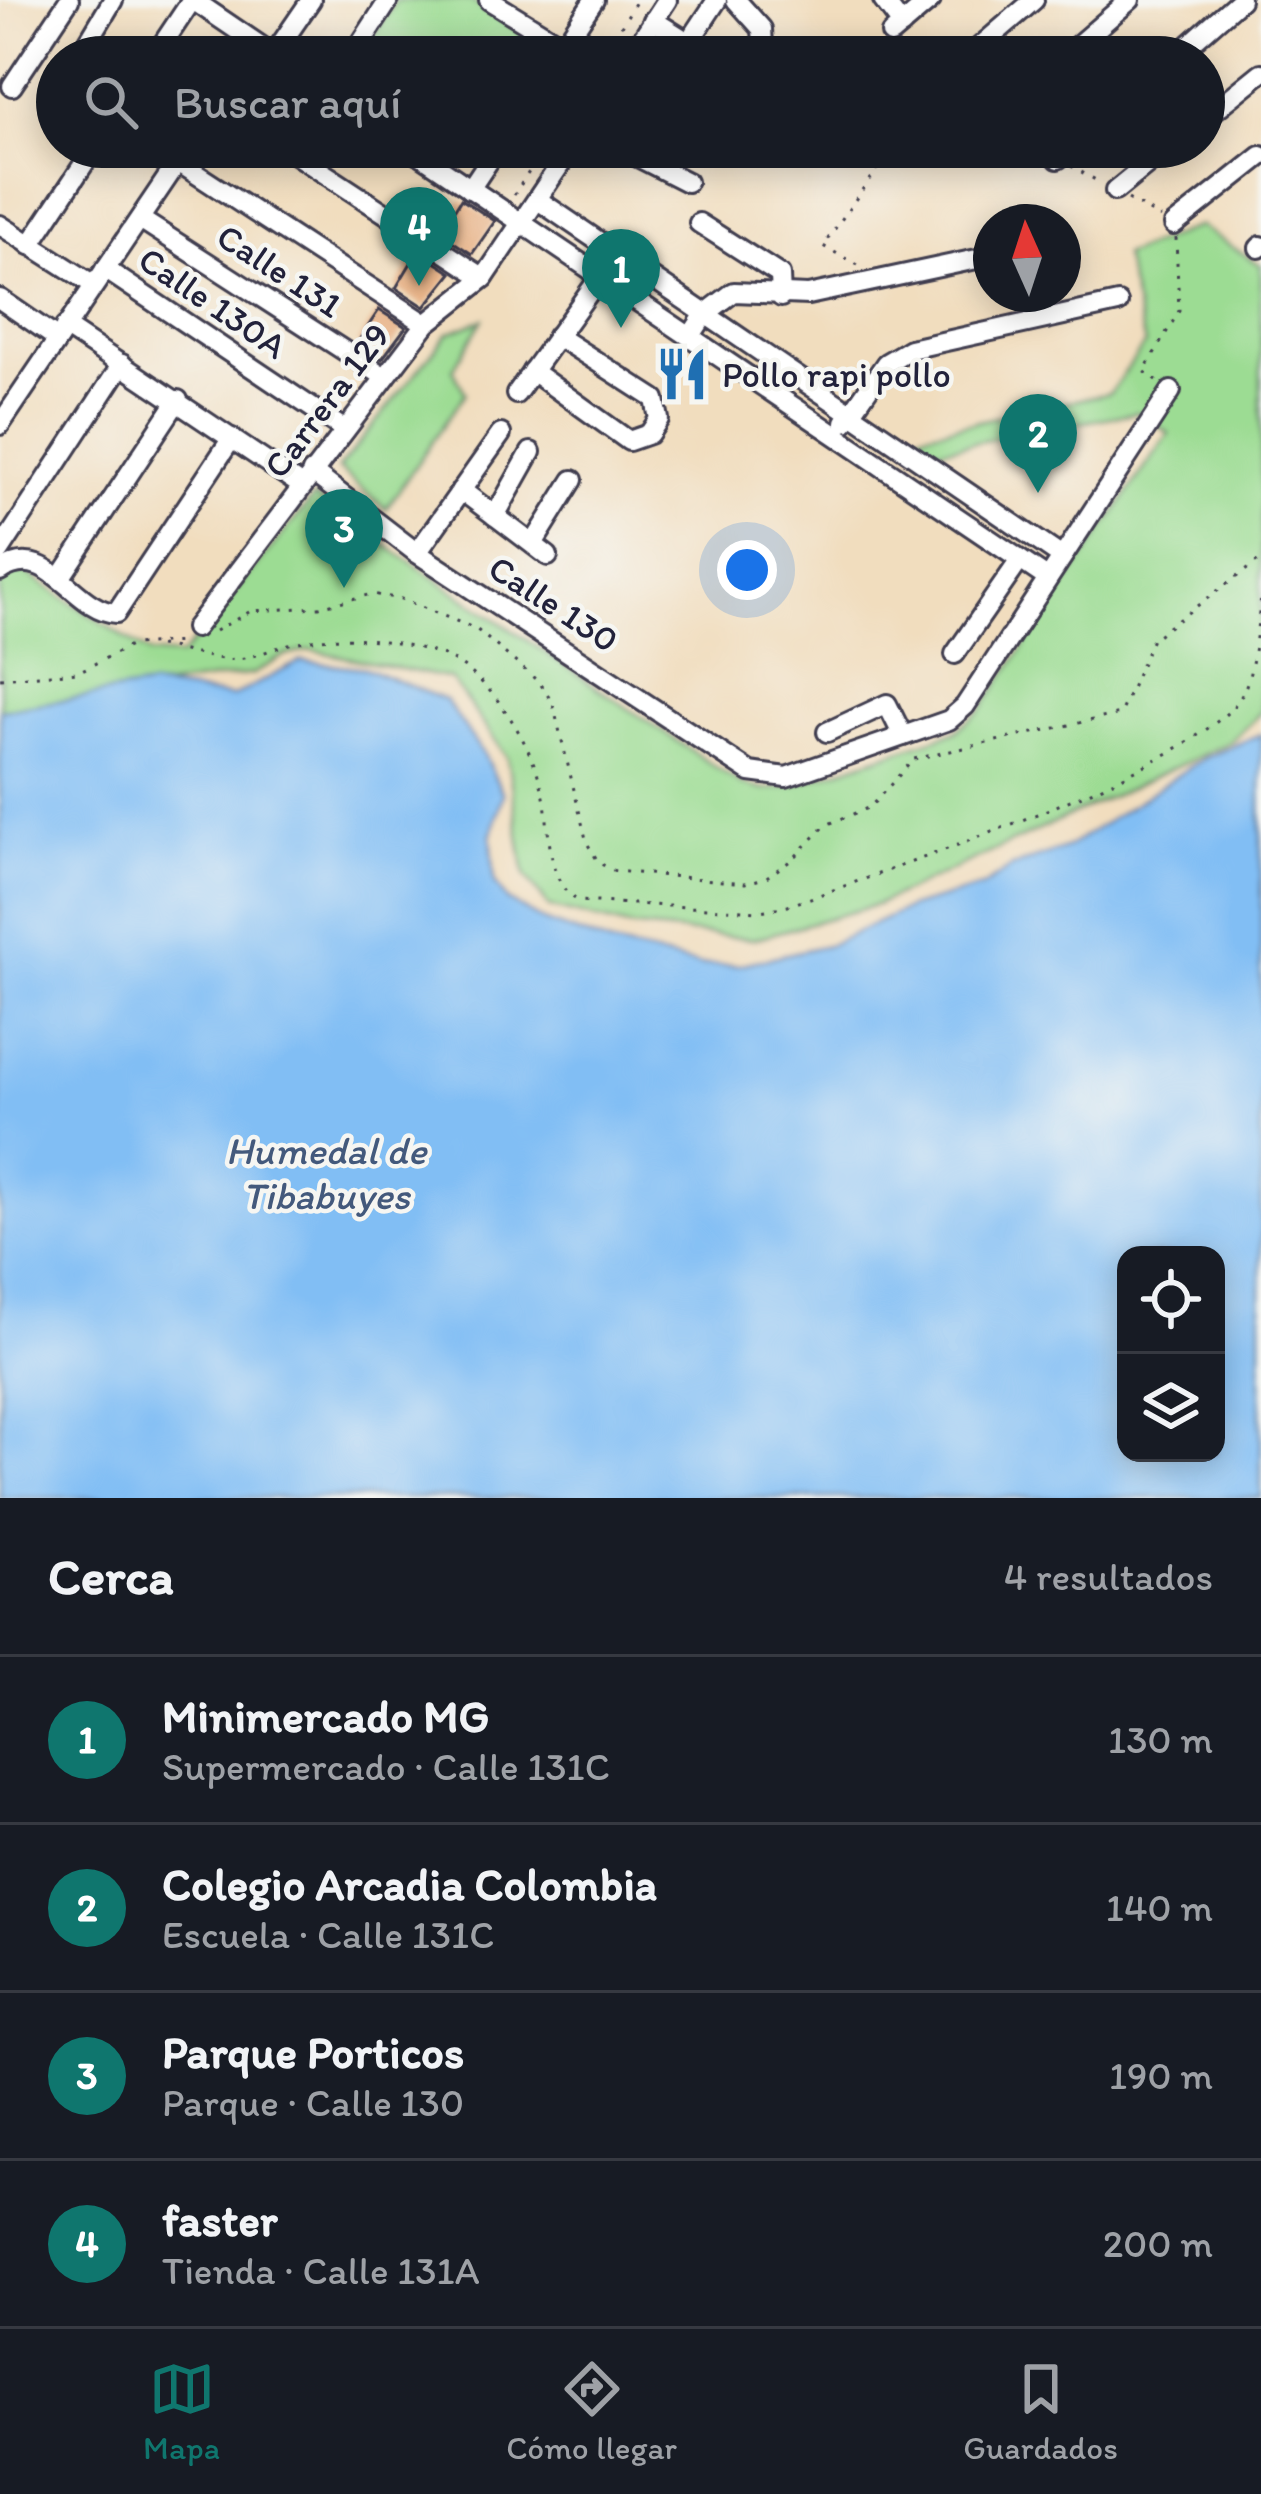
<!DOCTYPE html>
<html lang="es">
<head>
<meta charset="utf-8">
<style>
  :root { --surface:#171b24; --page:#20242c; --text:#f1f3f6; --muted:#9ea1a6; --line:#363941; --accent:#0f766e }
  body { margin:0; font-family:Itim,sans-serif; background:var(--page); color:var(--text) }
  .controls { position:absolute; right:36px; bottom:36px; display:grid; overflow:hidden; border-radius:24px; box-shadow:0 6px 30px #0003 }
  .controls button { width:108px; height:108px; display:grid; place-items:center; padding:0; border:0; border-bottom:3px solid var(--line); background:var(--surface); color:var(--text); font:60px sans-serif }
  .compass { position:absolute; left:973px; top:204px; width:108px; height:108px; border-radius:50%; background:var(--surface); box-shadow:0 6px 30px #0003; rotate:357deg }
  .you { position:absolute; left:747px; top:570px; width:42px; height:42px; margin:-30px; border:9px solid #fff; border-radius:50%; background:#1a73e8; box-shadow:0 0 0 18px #1a73e833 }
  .badge { display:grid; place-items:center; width:78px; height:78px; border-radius:50%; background:var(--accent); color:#fff; font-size:39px; font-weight:700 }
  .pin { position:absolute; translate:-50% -99px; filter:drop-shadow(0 3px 6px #0008) }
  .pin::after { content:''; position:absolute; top:63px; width:42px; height:36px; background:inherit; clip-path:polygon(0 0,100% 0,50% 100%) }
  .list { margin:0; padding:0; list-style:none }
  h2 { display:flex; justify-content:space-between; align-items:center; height:156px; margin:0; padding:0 48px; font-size:51px }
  h2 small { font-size:39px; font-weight:400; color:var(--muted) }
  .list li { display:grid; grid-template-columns:78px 1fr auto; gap:36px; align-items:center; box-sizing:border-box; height:168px; padding:0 48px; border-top:3px solid var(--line) }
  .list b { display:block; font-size:45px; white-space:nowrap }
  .list p { margin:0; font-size:39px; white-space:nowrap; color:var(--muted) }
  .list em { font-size:39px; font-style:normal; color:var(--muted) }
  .icon { flex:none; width:66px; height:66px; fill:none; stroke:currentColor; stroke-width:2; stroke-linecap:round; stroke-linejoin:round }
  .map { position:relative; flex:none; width:1261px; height:1498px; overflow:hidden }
  .search { position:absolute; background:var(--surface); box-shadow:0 6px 30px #0003; left:36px; right:36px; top:36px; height:132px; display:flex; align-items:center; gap:30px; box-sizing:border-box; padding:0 42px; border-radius:66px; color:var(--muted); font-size:45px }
  .sheet { height:828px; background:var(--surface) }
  nav { display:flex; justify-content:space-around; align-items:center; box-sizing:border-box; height:168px; border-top:3px solid var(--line); background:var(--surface); font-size:33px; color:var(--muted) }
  nav a { display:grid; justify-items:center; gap:6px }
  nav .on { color:var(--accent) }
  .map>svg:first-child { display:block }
  .green { fill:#9cdc93; stroke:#5f7f67; stroke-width:3 }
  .water { fill:#81bef4; stroke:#527098; stroke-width:3; fill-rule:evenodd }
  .building { fill:#e8b489 }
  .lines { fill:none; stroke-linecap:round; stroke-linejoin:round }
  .minor-casing { stroke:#413e4f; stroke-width:24 }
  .path { stroke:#413e4f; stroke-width:3; stroke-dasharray:3 9; stroke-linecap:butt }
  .minor { stroke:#fff; stroke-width:18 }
  .labels { text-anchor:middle; stroke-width:9; stroke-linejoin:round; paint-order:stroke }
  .street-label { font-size:36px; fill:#22223b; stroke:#f6f6f2 }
  .poi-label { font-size:36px; fill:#22223b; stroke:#f6f6f2; text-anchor:start }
  .water-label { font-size:39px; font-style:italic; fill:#43597c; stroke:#f6f6f2 }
</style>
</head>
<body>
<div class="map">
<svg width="1261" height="1498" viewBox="0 0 1261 1498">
  <rect width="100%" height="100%" fill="#f6f6f2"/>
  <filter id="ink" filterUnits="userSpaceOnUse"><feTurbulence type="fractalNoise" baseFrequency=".00833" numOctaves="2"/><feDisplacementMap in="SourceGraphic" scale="24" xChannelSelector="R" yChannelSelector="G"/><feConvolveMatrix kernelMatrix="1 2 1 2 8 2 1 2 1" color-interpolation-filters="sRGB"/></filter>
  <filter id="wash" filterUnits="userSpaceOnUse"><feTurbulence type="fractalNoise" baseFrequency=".004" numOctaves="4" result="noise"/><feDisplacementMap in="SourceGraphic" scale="48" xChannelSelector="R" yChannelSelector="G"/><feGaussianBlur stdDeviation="2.7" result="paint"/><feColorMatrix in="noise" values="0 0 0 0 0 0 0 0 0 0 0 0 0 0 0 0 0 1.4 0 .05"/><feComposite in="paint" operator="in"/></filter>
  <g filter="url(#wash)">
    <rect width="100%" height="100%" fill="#f1ddbe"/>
    <g class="green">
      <polygon points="396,0 470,0 546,47 540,57 377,57 365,50"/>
      <polygon points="1199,226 1261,265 1261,712 1230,742 876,905 753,939 628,927 549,907 525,875 507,757 451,679 311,650 284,656 253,674 0,710 0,577 14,565 150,654 181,656 314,497 741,784 765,790 788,787 954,732 981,710 1169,433 1138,412 930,451 908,436 1110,393 1145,344 1123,256"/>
      <polygon points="483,319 453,369 465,393 386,509 338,469 448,333"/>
    </g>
    <path class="water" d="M301,661L365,668L445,700L484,755L503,794L491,836L495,882L507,900L545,922L612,945L699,965H738L831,944L911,907L982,887L1012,867L1068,847L1202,759L1261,734V1498H0V710L152,686L232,697ZM1126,1255H1216V1453H1126Z"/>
    <g id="blocks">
      <g class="building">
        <polygon points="461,199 495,221 472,254 440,233"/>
        <polygon points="418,251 452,273 425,307 396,288"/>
        <polygon points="379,310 406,327 382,359 357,343"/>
      </g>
    </g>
  </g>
  <g filter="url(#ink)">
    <use href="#blocks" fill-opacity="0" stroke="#413e4f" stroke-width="3"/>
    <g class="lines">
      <defs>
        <g id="minor">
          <polyline points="193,0 277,57"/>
          <polyline points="489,0 564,46"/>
          <polyline points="736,0 762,29 763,45 753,57"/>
          <polyline points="883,0 902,25"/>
          <polyline points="653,20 712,57"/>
          <polyline points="891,34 931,0"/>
          <polyline points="688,44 717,0"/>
          <polyline points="274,54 311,0"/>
          <polyline points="79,57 113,0"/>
          <polyline points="154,57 192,0"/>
          <polyline points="352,57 389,0"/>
          <polyline points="556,57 594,0"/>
          <polyline points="630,57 667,0"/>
          <polyline points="968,57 1034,0"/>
          <polyline points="1064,57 1130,0"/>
          <polyline points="1175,57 1240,0"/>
          <polyline points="12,86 69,0"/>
          <polyline points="1204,119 1261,73"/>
          <polyline points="284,147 484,278"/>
          <polyline points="409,147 1047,578"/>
          <polyline points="618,147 687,182"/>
          <polyline points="1058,159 1072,147"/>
          <polyline points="178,162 426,324"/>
          <polyline points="470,189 498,147"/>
          <polyline points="1115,191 1169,147"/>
          <polyline points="538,200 1062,557"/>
          <polyline points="140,219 385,377"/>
          <polyline points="699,223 780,275 781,297"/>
          <polyline points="0,225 94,285"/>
          <polyline points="1174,225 1261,156"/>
          <polyline points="30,245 95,147"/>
          <polyline points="1259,248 1261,246"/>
          <polyline points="105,269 345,430"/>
          <polyline points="0,299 58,339"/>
          <polyline points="65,327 302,486"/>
          <polyline points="690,337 705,314 734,292 808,295 991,256"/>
          <polyline points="532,371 629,441 649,434 659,419 655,399 557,336"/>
          <polyline points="516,394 600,277"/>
          <polyline points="845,422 886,363 910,349 1118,303"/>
          <polyline points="0,425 188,147"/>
          <polyline points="312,472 417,553 750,772 786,777 949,720 965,706 1171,391"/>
          <polyline points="461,490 548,556"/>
          <polyline points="495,516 531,452"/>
          <polyline points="533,544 573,480"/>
          <polyline points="0,551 122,364"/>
          <polyline points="417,553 501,434"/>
          <path d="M0,571C49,539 72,610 116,613L232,438"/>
          <polyline points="61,577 178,400"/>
          <polyline points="195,628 426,324 484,278 572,147"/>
          <polyline points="955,654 1020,560"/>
          <polyline points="827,732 887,704 903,736"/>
        </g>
      </defs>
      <use href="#minor" class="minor-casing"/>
      <g class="path">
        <polyline points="602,57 637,0"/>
        <polyline points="1071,166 1099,182"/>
        <polyline points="514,195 545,147"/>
        <polyline points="1128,199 1161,218"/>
        <polyline points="858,265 823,246 892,147"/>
        <polyline points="1157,381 1144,371 1179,311 1176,238"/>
        <polyline points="215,631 251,611 319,607 372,594 401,599 476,629 540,683 553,704 587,843 599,863 615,871 745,883 765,878 793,859 826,825 870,807 914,759 1120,714 1152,639 1261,559"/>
        <path d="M159,646C180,649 202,657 223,659C248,662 270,648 294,643C339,633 398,639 441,655C490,673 531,742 543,792C551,825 544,884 579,901L760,911L788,906C879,873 1193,770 1240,698C1255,674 1256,628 1261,599"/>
        <polyline points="0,678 78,672 132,645 183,642"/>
      </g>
      <use href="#minor" class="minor"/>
    </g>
  </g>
  <defs>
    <symbol id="restaurant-bare" viewBox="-9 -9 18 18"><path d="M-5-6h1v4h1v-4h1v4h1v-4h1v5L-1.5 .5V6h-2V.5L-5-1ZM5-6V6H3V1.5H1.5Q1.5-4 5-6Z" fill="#1f6fb2" stroke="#f6f6f2" stroke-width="2.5" paint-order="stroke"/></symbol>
  </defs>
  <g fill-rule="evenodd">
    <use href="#restaurant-bare" x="644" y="336" width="76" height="76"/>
  </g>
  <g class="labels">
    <g class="street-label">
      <text transform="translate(280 270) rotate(33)" y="13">Calle 131</text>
      <text transform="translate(213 302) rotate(34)" y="13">Calle 130A</text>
      <text transform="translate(326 400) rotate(-53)" y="13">Carrera 129</text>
      <text transform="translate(554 603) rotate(33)" y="13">Calle 130</text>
    </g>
    <g class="poi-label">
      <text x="722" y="387">Pollo rapi pollo</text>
    </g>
    <g class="water-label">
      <text x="326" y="1164">Humedal de<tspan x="326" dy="45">Tibabuyes</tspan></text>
    </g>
  </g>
</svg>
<div class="controls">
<button><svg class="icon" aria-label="locate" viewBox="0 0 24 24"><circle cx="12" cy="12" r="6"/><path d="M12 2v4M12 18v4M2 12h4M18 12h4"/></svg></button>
<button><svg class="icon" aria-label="layers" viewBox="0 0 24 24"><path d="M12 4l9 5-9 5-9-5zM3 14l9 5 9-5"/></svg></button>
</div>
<svg class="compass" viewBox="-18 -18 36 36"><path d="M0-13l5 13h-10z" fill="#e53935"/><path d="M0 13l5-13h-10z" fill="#9ea1a6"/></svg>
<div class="you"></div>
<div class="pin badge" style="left:621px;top:328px">1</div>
<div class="pin badge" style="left:1038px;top:493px">2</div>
<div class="pin badge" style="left:344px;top:588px">3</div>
<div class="pin badge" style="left:419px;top:286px">4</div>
<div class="search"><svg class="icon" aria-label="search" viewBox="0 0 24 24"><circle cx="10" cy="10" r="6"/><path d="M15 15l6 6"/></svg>Buscar aquí</div>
</div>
<section class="sheet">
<h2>Cerca<small>4 resultados</small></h2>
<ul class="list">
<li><span class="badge">1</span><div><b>Minimercado MG</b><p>Supermercado · Calle 131C</p></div><em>130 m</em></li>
<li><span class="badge">2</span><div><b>Colegio Arcadia Colombia</b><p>Escuela · Calle 131C</p></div><em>140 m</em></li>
<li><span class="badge">3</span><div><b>Parque Porticos</b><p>Parque · Calle 130</p></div><em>190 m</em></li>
<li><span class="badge">4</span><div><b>faster</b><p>Tienda · Calle 131A</p></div><em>200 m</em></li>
</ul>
</section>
<nav>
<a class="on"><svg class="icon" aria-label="map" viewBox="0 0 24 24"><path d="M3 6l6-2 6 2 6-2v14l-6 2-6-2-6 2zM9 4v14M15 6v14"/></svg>Mapa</a>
<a><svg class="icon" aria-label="directions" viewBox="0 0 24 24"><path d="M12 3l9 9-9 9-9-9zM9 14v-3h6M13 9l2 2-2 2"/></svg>Cómo llegar</a>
<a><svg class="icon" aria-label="saved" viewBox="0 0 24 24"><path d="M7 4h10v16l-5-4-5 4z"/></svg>Guardados</a>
</nav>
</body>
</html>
